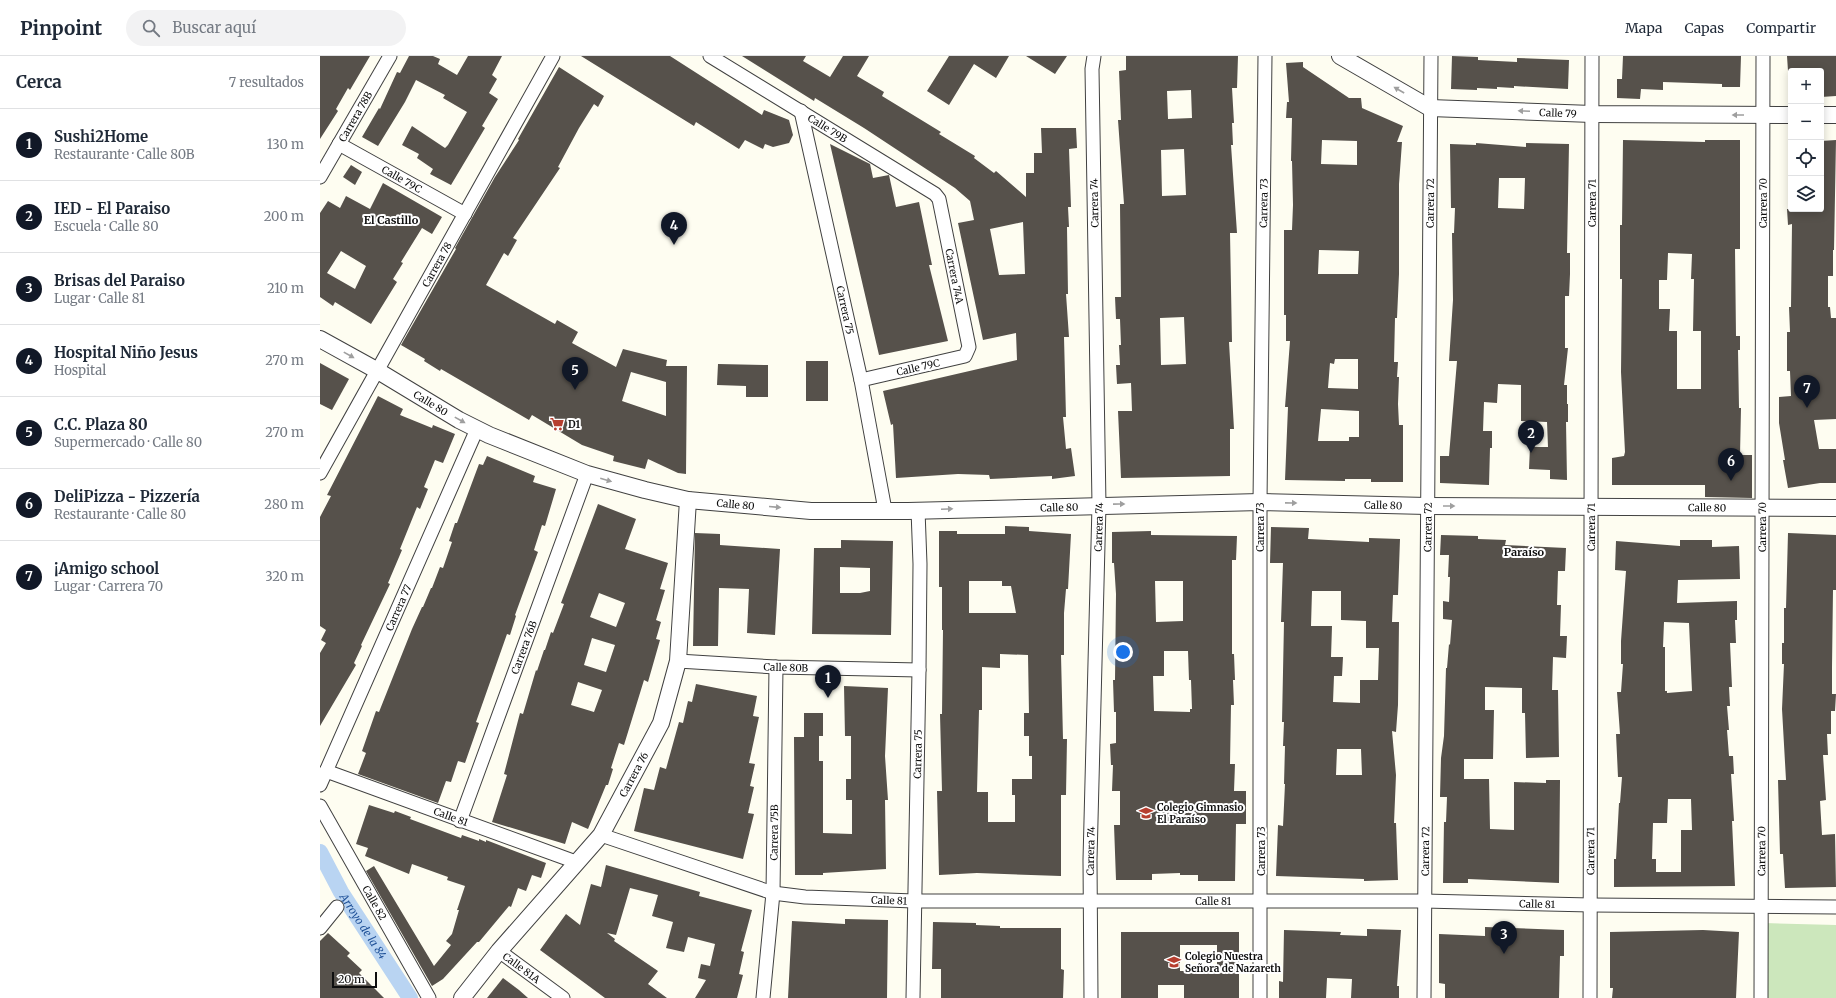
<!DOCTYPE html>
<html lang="es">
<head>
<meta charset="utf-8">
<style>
  :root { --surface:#fff; --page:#f2f2f3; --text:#1f2937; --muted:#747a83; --line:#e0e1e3; --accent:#111827 }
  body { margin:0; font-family:Merriweather,serif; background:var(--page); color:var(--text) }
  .controls { position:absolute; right:12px; top:12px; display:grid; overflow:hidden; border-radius:4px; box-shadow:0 2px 10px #0003 }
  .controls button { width:36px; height:36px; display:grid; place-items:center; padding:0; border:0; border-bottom:1px solid var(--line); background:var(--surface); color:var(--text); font:20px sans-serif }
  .scale { position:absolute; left:12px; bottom:10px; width:45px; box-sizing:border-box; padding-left:4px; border:2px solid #0e0e0e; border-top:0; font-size:11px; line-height:14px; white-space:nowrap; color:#0e0e0e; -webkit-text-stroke:3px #fff; paint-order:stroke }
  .you { position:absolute; left:803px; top:596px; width:14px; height:14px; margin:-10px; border:3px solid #fff; border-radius:50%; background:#1a73e8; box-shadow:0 0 0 6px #1a73e833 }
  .badge { display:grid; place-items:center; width:26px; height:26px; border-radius:50%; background:var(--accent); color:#fff; font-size:13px; font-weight:700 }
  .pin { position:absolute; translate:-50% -33px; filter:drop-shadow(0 1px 2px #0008) }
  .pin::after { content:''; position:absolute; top:21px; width:14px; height:12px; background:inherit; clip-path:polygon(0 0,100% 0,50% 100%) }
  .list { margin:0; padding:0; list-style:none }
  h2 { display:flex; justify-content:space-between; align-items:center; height:52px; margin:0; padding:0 16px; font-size:17px }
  h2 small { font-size:13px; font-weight:400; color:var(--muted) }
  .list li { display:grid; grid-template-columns:26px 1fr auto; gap:12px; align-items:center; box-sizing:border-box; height:72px; padding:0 16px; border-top:1px solid var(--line) }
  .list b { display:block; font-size:15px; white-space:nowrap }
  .list p { margin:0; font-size:13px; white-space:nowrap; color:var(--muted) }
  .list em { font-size:13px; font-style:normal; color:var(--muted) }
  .icon { flex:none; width:22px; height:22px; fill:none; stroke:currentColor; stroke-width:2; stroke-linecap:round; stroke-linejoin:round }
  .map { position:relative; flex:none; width:1516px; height:942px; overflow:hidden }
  header { display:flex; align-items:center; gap:24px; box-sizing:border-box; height:56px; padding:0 20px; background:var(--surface); border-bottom:1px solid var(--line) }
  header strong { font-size:19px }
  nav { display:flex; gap:22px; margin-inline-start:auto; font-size:14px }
  .search { width:280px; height:36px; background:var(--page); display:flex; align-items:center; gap:10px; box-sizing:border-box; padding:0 14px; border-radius:22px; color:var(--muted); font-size:15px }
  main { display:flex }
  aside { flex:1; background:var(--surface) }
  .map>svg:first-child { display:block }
  .green { fill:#cce7bc }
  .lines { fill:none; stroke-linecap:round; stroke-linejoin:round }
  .canal { stroke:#b9d4f2; stroke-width:16 }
  .building { fill:#56514b; fill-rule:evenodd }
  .minor-casing { stroke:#414141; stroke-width:15 }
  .tertiary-casing { stroke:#414141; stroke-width:18 }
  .minor { stroke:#fff; stroke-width:13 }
  .tertiary { stroke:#fff; stroke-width:16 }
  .oneway { fill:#9f9f9f }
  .labels { text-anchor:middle; stroke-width:4; stroke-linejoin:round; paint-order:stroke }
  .street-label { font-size:10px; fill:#0e0e0e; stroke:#fff }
  .poi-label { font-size:10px; font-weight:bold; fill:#0e0e0e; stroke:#fff; text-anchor:start }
  .neighbourhood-label { font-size:11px; font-weight:bold; fill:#0e0e0e; stroke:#fff }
  .water-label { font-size:11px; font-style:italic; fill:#1f5198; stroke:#fff }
</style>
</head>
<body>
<header>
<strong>Pinpoint</strong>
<div class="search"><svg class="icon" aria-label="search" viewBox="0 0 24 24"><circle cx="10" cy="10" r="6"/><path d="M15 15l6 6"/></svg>Buscar aquí</div>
<nav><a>Mapa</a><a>Capas</a><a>Compartir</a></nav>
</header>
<main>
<aside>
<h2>Cerca<small>7 resultados</small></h2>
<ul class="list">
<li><span class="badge">1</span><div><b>Sushi2Home</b><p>Restaurante · Calle 80B</p></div><em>130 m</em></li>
<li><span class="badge">2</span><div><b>IED - El Paraiso</b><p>Escuela · Calle 80</p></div><em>200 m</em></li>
<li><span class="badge">3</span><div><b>Brisas del Paraiso</b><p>Lugar · Calle 81</p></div><em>210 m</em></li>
<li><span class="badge">4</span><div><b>Hospital Niño Jesus</b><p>Hospital</p></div><em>270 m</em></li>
<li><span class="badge">5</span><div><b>C.C. Plaza 80</b><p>Supermercado · Calle 80</p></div><em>270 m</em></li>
<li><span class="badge">6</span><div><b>DeliPizza - Pizzería</b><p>Restaurante · Calle 80</p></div><em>280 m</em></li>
<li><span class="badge">7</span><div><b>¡Amigo school</b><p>Lugar · Carrera 70</p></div><em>320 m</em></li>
</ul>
</aside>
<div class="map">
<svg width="1516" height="942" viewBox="0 0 1516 942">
  <rect width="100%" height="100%" fill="#fefdf1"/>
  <polygon class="green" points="1444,867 1516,869 1516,942 1444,942"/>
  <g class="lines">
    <path class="canal" id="s1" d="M0,796L21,836L90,942"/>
  </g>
  <g class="building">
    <polygon points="0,0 50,0 30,34 28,32 16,53 18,55 0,83"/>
    <polygon points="89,0 113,0 120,3 118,8 137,19 148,0 182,0 172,19 177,23 169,37 178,43 162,70 165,72 131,129 110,118 113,113 97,102 99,98 82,89 92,70 125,92 128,89 147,56 123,42 125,39 96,24 85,46 58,90 42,81 59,52 60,53 77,16 80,17"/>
    <polygon points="261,0 350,0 442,59 444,54 469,64 473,79 469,87 453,91 445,88 443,93 425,84 419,93 376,66 374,70"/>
    <path d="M422,0H486L483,5L510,21L523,0H549L537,20L564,36L562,40L621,76L619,78L655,100L654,102L674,117L676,115L706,141V117H714V97H722L721,72H756L757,92L749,93L751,151H748L749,171H747L748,238H746L749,281H744L746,361H743L746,393L751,392L755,420L732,423V420L670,423L669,419L638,418L576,422L573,368L571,369L563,335L697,304L696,277L663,284L638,167L654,164L650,145L635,132L544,72L495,42L494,45ZM703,166L705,218L679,219L670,173Z"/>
    <polygon points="629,0 689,0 676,22 654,8 629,49 607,35"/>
    <polygon points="706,0 747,0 735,18"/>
    <path d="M806,0H918L917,32H912L914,67H912L913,89H911L917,177H910L912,286H909L914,373H910V420L801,422L798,355H812L811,327L797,328L796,309H800L799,289H801L800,263H796L795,241H801L800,148H804L798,64H801L799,15L806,14ZM871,34L872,62L848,63L847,35ZM864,93L866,139L842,140L841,94ZM864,261L866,308L841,309L840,262Z"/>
    <polygon points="1132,0 1158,1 1158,4 1197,6 1197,2 1249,4 1248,33 1194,30 1194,32 1177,31 1177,33 1157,32 1157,34 1131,33"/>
    <polygon points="1303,0 1421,0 1420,31 1402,31 1402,28 1343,26 1343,34 1321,33 1320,43 1297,42 1297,23 1302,23"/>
    <polygon points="1467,0 1516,0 1516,40 1501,41 1501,15 1468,15"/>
    <path d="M983,6V11L1029,42H1041L1042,52L1083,70L1077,86H1082L1079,128V218L1077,262H1075L1074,306H1078L1077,321H1079L1078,348L1079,369H1083V426H1051V423H1025V425L965,424L968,351H965L970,285H966V259H964V174H972L973,149L972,105H971L972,62H966L967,46H969L966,7ZM1002,84L1037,85V109L1001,108ZM999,194L1039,195L1038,218H998ZM1015,303H1038V333L1008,332L1010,307L1014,308ZM1001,353L1039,355V381H1029V385H998Z"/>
    <path d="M239,11L284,40L278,51L274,48L259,72L238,111L240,112L193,182L197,184L188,200L184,197L166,229L235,268L237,264L258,276L252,287L296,311L303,293L347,304L346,310H367L366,418L358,417L328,403L325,413L293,405L294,400L262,389L212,359L209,364L121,313L120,315L104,305L105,303L81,289L136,193L135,192L175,121L199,84L198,83ZM311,316L346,326V360L302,345Z"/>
    <path d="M1303,84L1385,86V84H1420V193H1415L1416,280H1420V294H1418L1419,352H1421L1420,399H1432V442L1385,441V429H1292V402L1304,400L1305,396L1301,316L1302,223H1300V169H1302ZM1348,197L1372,198L1371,223H1374L1373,275H1381V333H1357V275H1349L1350,253H1339V224H1347Z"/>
    <polygon points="1516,84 1514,194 1513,194 1513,220 1508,220 1508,251 1510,251 1511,262 1516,262 1516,363 1494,364 1499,393 1516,393 1516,427 1500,427 1468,432 1463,404 1465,404 1459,367 1459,341 1471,340 1470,315 1467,315 1467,276 1470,276 1469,251 1471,251 1472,168 1468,169 1467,153 1501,153 1501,85"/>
    <path d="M1156,87L1206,91V87L1249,88L1247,197H1250V218L1249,240H1245V292H1248L1244,329H1247V348H1248V366H1246L1247,424L1230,423V414L1209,413L1210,391H1228L1227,366L1201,365V329L1178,328L1177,347L1164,346L1163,375H1172V392H1170L1169,429L1120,427V400H1129L1137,305H1129L1133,244L1132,177H1134L1135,152H1131L1130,88L1156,89ZM1179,122H1205L1204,153L1178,152Z"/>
    <polygon points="510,88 550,108 553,122 569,119 576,151 599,146 612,209 609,209 628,285 559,299"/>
    <polygon points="31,109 42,116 35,129 23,121"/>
    <path d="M63,127L122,161L112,178L102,172L81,206L83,207L73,223L77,226L51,268L15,246L13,250L0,241V157L8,145L20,152L26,140L50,153ZM21,195L46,210L35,233L7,217Z"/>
    <rect x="486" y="305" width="22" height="40"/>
    <polygon points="0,307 29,323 12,354 0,348"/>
    <polygon points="398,308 448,309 448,341 426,341 426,330 397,329"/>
    <polygon points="58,340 83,353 80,359 112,372 113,369 135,378 123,407 115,404 104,431 108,433 100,453 97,451 80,493 82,494 68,527 70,528 41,589 42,590 34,607 36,609 0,670 0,597 6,587 1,584 6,574 0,570 0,461 11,440 7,439"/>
    <polygon points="167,400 215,420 213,426 236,433 225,470 222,469 214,494 218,496 195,559 196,560 190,579 187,578 156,666 159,667 145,707 138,705 131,726 126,725 118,747 38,718 46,697 42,695 56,655 59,656 92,573 102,551 103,551 111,532 112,532 120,511 123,512 132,486 129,485 135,467 137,467 159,408 163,409"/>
    <path d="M278,448L316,463L305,493L348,507L340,533L345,534L336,564L341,566L336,583L340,584L328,626L324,624L304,689L299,687L291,712L293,713L288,729H286L268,773L252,766L245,788L172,766L187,719L184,718L200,657L203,658L216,614L217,615L224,594H225L231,576L233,577L244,548L241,547ZM279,537L305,547L296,571L270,561ZM272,582L295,589L286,616L264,609ZM258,626L282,634L274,656L251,649Z"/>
    <path d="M685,470L709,471V475L751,478L748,533H746L744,557V599H741L743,683H747L746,739H741V820L657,817L619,819L617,735H622L620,658H622L623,574H622V531H619V475H637V478H685ZM649,525H682V530H691L696,557H649ZM680,598L708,599L709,657H704V680H709V700H712V723H692V739H695V766H668V736H657L659,654H662V611L680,612Z"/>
    <path d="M951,471L989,472L988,483L1049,486V482L1080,483L1078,539H1073L1072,566H1079L1078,649L1076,676L1072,675L1076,719L1074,767H1076L1078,824L1044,825V823L956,820L958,769L963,770L965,728H964L965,690H963L964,666H962L964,566H961L963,507H950ZM992,535H1021V564L1046,565V592H1059L1058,624H1040V647L1013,646L1014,620H1022L1023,601H1011L1012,570H991ZM1017,693H1041L1042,719H1016Z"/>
    <path d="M831,475V479L917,480L916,504H912V598H914L915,624H913L914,649H911L910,708H915L914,735H926V768H916L915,825H878V819H860V817L832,818V824H796L794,769H800V735H792L793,709H791L790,688L796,687V656H794L793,624H795L796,538L794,507H792V476ZM835,525H863V565L836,566ZM844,595H868L869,624H871L872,653H870V656L834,655L833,620H844Z"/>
    <polygon points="375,477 400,478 400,489 460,493 455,579 427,577 429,533 399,532 398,590 373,590"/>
    <polygon points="1468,477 1516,479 1516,534 1513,534 1512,611 1512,638 1516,638 1515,655 1511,655 1511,678 1507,678 1508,699 1503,699 1506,744 1500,745 1502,779 1515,778 1516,831 1465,832 1463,798 1460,798 1458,724 1466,724 1462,653 1464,608 1462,608 1462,587 1464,587 1464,552 1466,552"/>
    <polygon points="1121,479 1158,480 1158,483 1186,484 1185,489 1246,492 1245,515 1238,515 1237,549 1241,549 1240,580 1247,580 1246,602 1233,601 1232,634 1238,634 1239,701 1206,702 1205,657 1202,657 1202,632 1165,631 1165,654 1174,654 1173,703 1144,703 1144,723 1169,723 1170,773 1194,774 1194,726 1226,727 1226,724 1240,724 1239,827 1148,823 1148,827 1123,827 1124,766 1126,766 1127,741 1120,741 1121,702 1124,680 1126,612 1127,612 1129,588 1130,589 1132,564 1123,563 1123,545 1129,546 1130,521 1128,521 1129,499 1120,499"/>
    <path d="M521,484L573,485L571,579L492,578L494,492H521ZM520,511L550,512V535L540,537H520Z"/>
    <path d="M1360,484H1392V491L1419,490L1420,523L1358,524L1357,547L1417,545V564H1415L1416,587H1410L1412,631H1409L1410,650H1407L1409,674H1407L1409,700H1413L1414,718H1411L1414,765H1412L1415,830L1294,831V803H1296L1299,747H1300L1302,721H1298L1296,678H1300L1297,636H1301L1303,608H1301V585L1306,515L1295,514L1296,485L1360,490ZM1344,566L1369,567L1372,635L1347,637V635H1345V591H1343ZM1348,743H1371L1372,774H1361V816H1336V803H1332L1333,767H1347Z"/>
    <polygon points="376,628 437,640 433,660 439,661 429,707 435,708 430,730 434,731 428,757 434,758 423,803 314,775 324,732 334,734 340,711 346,713 359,666 363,667 368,645 372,646"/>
    <polygon points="524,630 568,632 565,700 568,744 565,744 566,813 503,817 503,819 475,819 474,681 484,681 484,657 503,657 503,680 499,680 499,705 503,705 503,777 532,778 532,744 526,744 526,723 531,723 531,680 525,680"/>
    <polygon points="49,749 74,757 75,755 91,761 90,763 141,782 142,779 159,785 159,783 166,786 166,784 226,807 221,822 212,819 206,835 198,832 191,851 189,850 159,886 157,886 123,923 112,930 46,815 54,810 114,910 131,889 126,885 132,878 139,854 137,854 145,830 127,824 128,821 92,808 89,818 45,800 48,792 36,788"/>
    <polygon points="286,809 380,836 379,840 432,854 421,895 424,896 419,918 423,919 417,942 375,942 386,924 378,922 381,908 390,910 395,888 368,881 364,896 346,892 353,866 332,860 338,839 310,832 296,879 287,877 295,883 294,885 338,915 328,928 347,942 285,942 220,894 246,858 260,869 271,828 281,831"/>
    <polygon points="525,863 568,864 567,942 468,942 472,865 525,868"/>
    <polygon points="613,866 656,867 656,869 680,870 680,872 741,872 741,913 744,914 743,942 621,942 621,913 612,913"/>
    <polygon points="1165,871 1244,874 1244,900 1240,900 1239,942 1125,942 1125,928 1119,927 1119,878 1165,880"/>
    <polygon points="1047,873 1081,874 1077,930 1079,930 1079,942 1031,942 1032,923 1007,922 1006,942 959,942 959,925 963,926 964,874 1021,876 1020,879 1047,880"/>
    <polygon points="1383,874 1419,876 1416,942 1292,942 1293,932 1290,932 1290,876"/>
    <path d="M801,876H919V942H864V929H838V942H801ZM860,889H897V915H860Z"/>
    <polygon points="8,877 30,897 27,900 42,914 39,917 64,942 0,942 0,885"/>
    <polygon points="183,922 199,934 208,942 167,942"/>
  </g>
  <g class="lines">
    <defs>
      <g id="minor">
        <path id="s2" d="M390,0L615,138L619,143L649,291L645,300L541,324"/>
        <path id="s3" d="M481,55L541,324L565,454"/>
        <path id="s4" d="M19,88L145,158"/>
        <path id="s5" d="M0,121L70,0"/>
        <path id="s6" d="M0,417L233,0"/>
        <path id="s7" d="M358,605L456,611L599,614"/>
        <path id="s8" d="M6,715L256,806"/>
        <path id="s9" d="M0,729L157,373"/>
        <path id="s10" d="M0,750L109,942"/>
        <path id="s11" d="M140,765L267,418"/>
        <path id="s12" d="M281,779L453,837L485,841L594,845H1104L1271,849L1516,851"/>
        <polyline points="0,872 17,851"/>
        <path id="s13" d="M179,895L243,942"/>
        <path id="s14" d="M443,942L453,837L456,611"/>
        <path id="s15" d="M593,942L599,614L600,508L598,454"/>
        <path id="s16" d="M771,942L770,804L779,449L772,13L774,0"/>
        <path id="s17" d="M940,942V446L945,0"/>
        <path id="s18" d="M1104,942L1111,0"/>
        <path id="s19" d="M1270,942L1272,0"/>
        <path id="s20" d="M1441,942L1443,0"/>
      </g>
      <g id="tertiary">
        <path id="s21" d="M1020,0L1110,52L1272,58L1471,59"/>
        <polyline points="1501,59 1516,59"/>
        <path id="s22" d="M0,283L58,315L139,364L169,379L267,418L325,434L368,444L491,455H588L940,446L1107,450L1516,452"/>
        <path id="s23" d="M142,942L179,895L281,779L341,667L358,605L368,444"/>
      </g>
    </defs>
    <use href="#minor" class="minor-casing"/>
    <use href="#tertiary" class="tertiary-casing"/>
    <use href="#minor" class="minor"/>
    <use href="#tertiary" class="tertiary"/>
  </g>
  <defs><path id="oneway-solid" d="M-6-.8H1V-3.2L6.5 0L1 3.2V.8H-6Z"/></defs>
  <g class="oneway">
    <use href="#oneway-solid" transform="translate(1079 34) rotate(-150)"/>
    <use href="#oneway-solid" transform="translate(1204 55) rotate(-178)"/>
    <use href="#oneway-solid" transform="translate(1418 59) rotate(-180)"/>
    <use href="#oneway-solid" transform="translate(29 299) rotate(29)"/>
    <use href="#oneway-solid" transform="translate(140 364) rotate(29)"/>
    <use href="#oneway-solid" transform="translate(286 424) rotate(16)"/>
    <use href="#oneway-solid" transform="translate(971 447) rotate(1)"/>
    <use href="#oneway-solid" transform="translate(799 448) rotate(-1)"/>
    <use href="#oneway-solid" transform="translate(1129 450)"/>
    <use href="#oneway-solid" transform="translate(455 451) rotate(5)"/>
    <use href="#oneway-solid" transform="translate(627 453) rotate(-2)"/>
  </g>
  <defs>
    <symbol id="supermarket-bare" viewBox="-9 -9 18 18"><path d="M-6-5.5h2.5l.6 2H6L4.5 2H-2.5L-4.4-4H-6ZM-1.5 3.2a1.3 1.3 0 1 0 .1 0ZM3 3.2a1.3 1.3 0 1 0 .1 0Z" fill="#b63e2f" stroke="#fff" stroke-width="2.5" paint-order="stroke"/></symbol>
    <symbol id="school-bare" viewBox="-9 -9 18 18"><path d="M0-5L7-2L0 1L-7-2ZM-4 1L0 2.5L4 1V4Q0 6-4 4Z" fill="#b63e2f" stroke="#fff" stroke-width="2.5" paint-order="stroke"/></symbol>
  </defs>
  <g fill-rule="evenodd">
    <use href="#supermarket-bare" x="227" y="358" width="20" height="20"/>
    <use href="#school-bare" x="816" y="747" width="20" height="20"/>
    <use href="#school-bare" x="844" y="896" width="20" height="20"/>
  </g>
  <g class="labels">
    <g class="street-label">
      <text dy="4" stroke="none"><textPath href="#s21" startOffset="232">Calle 79</textPath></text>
      <text dy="4" stroke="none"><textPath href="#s5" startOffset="70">Carrera 78B</textPath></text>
      <text dy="4" stroke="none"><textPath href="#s2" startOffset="138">Calle 79B</textPath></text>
      <text dy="4" stroke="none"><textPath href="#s4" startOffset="72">Calle 79C</textPath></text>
      <text transform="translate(774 147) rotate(-91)" y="4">Carrera 74</text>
      <text dy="4" stroke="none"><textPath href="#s17" startOffset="795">Carrera 73</textPath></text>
      <text dy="4" stroke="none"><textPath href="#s18" startOffset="795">Carrera 72</textPath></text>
      <text dy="4" stroke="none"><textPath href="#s19" startOffset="795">Carrera 71</textPath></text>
      <text dy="4" stroke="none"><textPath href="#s20" startOffset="795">Carrera 70</textPath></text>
      <text dy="4" stroke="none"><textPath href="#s6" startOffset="239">Carrera 78</textPath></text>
      <text dy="4" stroke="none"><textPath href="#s2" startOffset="349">Carrera 74A</textPath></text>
      <text dy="4" stroke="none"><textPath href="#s3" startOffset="204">Carrera 75</textPath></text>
      <text transform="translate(598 311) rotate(-13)" y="4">Calle 79C</text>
      <text dy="4" stroke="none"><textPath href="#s22" startOffset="128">Calle 80</textPath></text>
      <text dy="4" stroke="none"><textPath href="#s22" startOffset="452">Calle 80</textPath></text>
      <text dy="4" stroke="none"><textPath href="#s22" startOffset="1100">Calle 80</textPath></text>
      <text dy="4" stroke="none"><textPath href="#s22" startOffset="776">Calle 80</textPath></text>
      <text dy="4" stroke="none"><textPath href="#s22" startOffset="1424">Calle 80</textPath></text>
      <text dy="4" stroke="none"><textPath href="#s16" startOffset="471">Carrera 74</textPath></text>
      <text transform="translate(940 471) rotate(-90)" y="4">Carrera 73</text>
      <text dy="4" stroke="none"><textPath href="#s18" startOffset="471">Carrera 72</textPath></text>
      <text dy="4" stroke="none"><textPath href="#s19" startOffset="471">Carrera 71</textPath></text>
      <text dy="4" stroke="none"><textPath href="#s20" startOffset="471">Carrera 70</textPath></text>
      <text dy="4" stroke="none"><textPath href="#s9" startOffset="194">Carrera 77</textPath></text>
      <text dy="4" stroke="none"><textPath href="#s11" startOffset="185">Carrera 76B</textPath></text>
      <text dy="4" stroke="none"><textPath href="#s7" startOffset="108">Calle 80B</textPath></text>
      <text dy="4" stroke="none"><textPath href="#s15" startOffset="244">Carrera 75</textPath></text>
      <text dy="4" stroke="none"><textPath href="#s23" startOffset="283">Carrera 76</textPath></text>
      <text dy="4" stroke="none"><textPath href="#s8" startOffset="133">Calle 81</textPath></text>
      <text dy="4" stroke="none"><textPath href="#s14" startOffset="166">Carrera 75B</textPath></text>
      <text dy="4" stroke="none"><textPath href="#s16" startOffset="147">Carrera 74</textPath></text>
      <text transform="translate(941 795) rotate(-90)" y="4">Carrera 73</text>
      <text dy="4" stroke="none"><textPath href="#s18" startOffset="147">Carrera 72</textPath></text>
      <text dy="4" stroke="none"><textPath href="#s19" startOffset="147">Carrera 71</textPath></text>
      <text dy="4" stroke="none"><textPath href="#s20" startOffset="147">Carrera 70</textPath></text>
      <text dy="4" stroke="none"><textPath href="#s12" startOffset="298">Calle 81</textPath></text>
      <text dy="4" stroke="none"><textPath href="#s10" startOffset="111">Calle 82</textPath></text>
      <text dy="4" stroke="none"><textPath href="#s12" startOffset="622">Calle 81</textPath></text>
      <text dy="4" stroke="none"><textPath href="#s12" startOffset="946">Calle 81</textPath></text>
      <text dy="4" stroke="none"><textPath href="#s13" startOffset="28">Calle 81A</textPath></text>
    </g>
    <g class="poi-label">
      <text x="248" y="372">D1</text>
      <text x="837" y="755">Colegio Gimnasio<tspan x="837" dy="12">El Paraíso</tspan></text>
      <text x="865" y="904">Colegio Nuestra<tspan x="865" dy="12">Señora de Nazareth</tspan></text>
    </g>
    <g class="neighbourhood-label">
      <text x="71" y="168">El Castillo</text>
      <text x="1204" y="500">Paraíso</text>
    </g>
    <g class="water-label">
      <text dy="4" stroke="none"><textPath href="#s1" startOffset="86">Arroyo de la 84</textPath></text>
    </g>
  </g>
</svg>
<div class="controls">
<button>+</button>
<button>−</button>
<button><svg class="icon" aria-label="locate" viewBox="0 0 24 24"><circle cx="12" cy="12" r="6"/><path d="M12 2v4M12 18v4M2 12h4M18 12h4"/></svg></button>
<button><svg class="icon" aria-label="layers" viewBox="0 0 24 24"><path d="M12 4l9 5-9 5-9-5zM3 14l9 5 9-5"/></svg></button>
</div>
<div class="scale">20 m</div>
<div class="you"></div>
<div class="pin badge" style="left:508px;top:642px">1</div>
<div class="pin badge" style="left:1211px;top:397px">2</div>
<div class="pin badge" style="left:1184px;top:898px">3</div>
<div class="pin badge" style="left:354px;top:189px">4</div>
<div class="pin badge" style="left:255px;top:334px">5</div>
<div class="pin badge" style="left:1411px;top:425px">6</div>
<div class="pin badge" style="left:1487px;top:352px">7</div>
</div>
</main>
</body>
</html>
